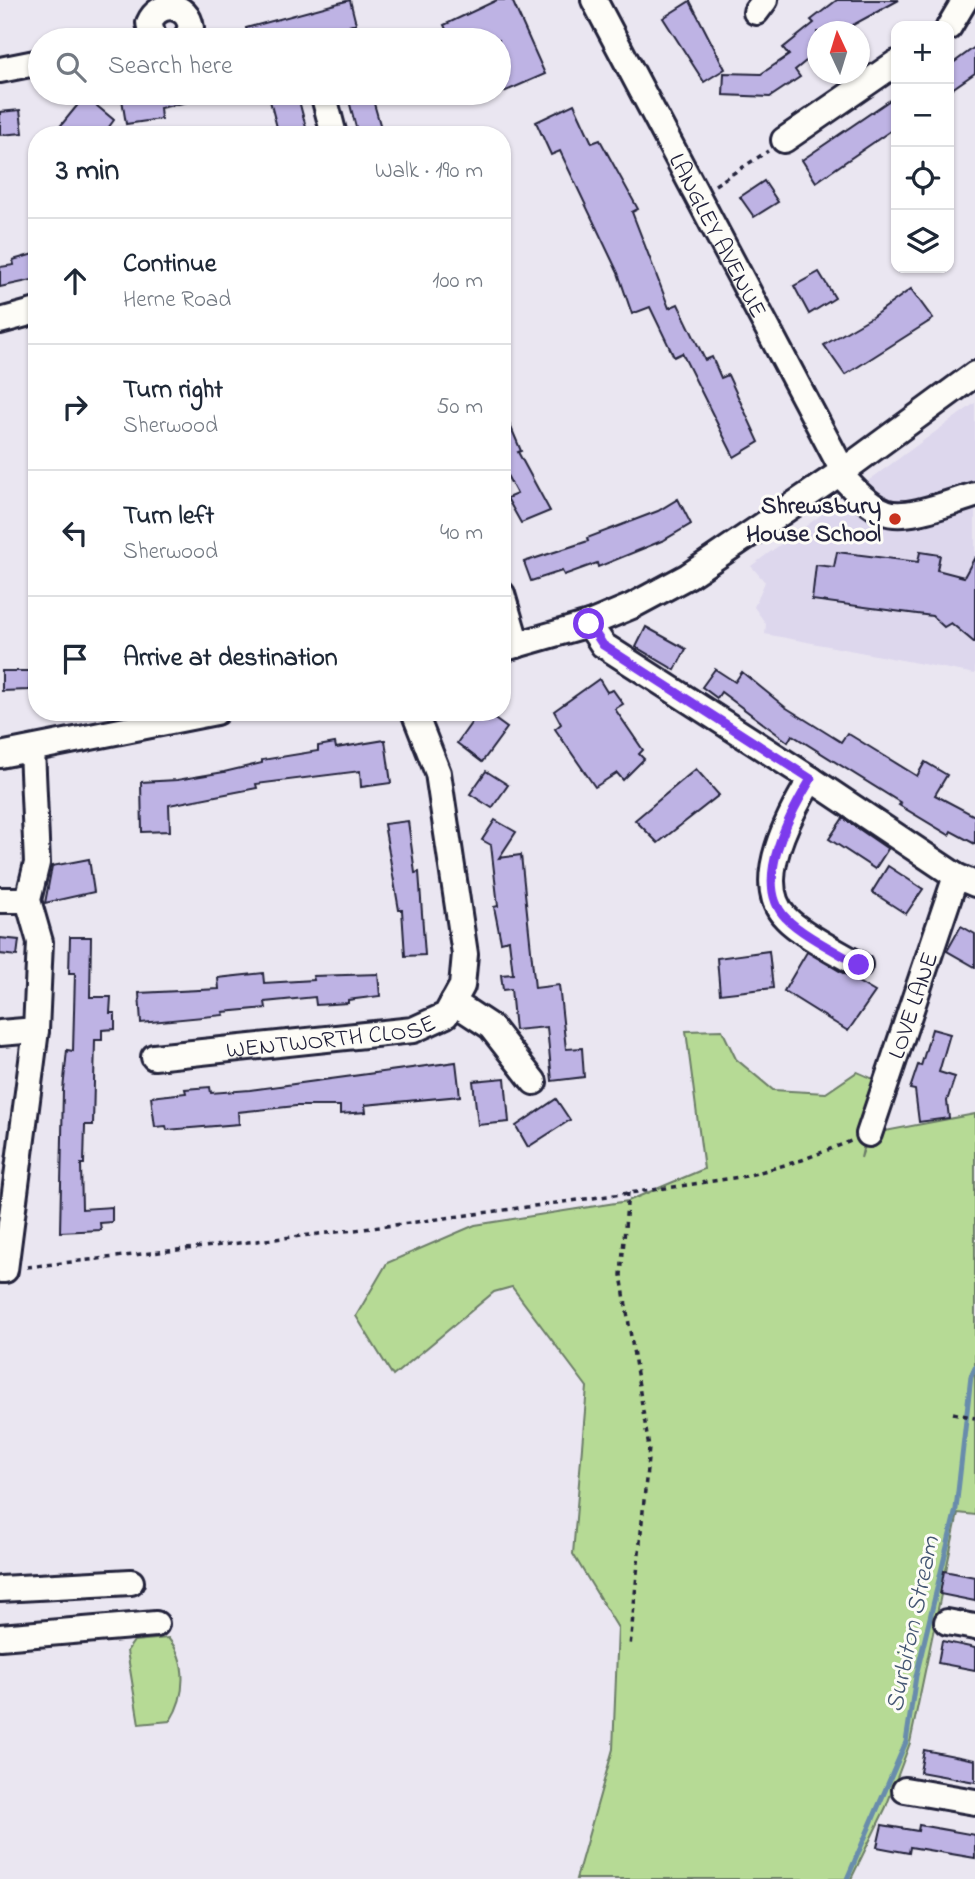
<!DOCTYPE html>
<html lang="en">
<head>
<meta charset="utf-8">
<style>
  :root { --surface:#fff; --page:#f6f6f7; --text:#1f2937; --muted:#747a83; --line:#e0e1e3 }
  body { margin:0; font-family:"Indie Flower",sans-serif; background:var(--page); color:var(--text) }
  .controls { position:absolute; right:21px; top:21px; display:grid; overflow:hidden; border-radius:14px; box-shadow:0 2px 5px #0004 }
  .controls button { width:63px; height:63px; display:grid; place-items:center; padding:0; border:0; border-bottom:2px solid var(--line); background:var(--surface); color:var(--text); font:35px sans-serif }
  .compass { position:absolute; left:807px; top:21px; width:63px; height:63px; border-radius:50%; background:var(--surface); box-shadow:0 2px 5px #0004; rotate:356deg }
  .stop { position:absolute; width:21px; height:21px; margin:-16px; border:5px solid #7c3aed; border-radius:50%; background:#fff }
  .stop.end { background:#7c3aed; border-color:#fff; box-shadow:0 2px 7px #0008 }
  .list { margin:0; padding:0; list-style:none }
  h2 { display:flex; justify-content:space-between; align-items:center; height:91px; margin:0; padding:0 28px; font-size:30px }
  h2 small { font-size:23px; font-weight:400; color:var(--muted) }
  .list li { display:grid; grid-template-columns:46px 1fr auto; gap:21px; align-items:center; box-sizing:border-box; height:126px; padding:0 28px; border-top:2px solid var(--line) }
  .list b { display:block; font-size:26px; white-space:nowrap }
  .list p { margin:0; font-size:23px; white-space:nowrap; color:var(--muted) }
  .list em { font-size:23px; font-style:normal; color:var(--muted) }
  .icon { flex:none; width:38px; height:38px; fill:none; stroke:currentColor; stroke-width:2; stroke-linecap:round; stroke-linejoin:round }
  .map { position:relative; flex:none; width:975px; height:1879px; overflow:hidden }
  .search { position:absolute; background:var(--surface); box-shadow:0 2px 5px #0004; left:28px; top:28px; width:483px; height:77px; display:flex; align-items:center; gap:18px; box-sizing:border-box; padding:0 24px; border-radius:38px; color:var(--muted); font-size:26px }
  .panel { position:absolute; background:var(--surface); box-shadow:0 2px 5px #0004; left:28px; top:126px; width:483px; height:595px; border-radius:28px }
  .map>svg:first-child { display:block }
  .built { fill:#ddd7ed }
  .green { fill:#b6da95; stroke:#6c7e68; stroke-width:2 }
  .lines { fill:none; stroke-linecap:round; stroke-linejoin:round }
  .stream { stroke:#688cac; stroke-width:5 }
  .building { fill:#beb3e4; stroke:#22223b; stroke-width:2 }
  .minor-casing { stroke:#22223b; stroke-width:30 }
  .path { stroke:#22223b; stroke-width:3.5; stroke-dasharray:5 5; stroke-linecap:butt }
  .minor { stroke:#fdfcf7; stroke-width:24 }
  .route { stroke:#7c3aed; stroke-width:9 }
  .poi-dot { fill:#c8321e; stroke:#fdfcf7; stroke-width:2.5 }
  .labels { text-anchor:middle; stroke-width:6; stroke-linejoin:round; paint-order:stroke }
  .street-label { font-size:24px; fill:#22223b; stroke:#fdfcf7 }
  .poi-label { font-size:24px; font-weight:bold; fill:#22223b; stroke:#fdfcf7; text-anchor:end }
  .water-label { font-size:26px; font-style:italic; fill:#455773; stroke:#fdfcf7 }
</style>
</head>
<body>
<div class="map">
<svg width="975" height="1879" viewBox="0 0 975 1879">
  <rect width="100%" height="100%" fill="#eae6f1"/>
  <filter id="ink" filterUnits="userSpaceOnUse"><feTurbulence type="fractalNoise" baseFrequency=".0143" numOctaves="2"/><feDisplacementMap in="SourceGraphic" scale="14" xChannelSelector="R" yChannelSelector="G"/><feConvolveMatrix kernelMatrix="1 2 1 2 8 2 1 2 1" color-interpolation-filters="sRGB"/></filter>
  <g filter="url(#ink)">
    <polygon class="built" points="975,403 975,674 765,634 766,624 754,607 765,582 751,566"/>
    <g class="green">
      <polygon points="722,1030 736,1059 773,1090 826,1093 857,1072 878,1081 861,1158 869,1134 975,1114 975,1515 958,1513 910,1743 886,1807 851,1879 576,1879 613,1749 618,1628 573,1554 587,1387 512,1287 494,1292 393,1376 356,1316 387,1263 475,1225 628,1201 704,1169 686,1031"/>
      <path d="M168,1638C188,1661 186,1696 170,1721L139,1724L127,1651L134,1641Z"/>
    </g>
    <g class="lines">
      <polyline class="stream" points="847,1879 906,1742 916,1676 956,1509 971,1376 975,1367"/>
    </g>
    <g class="building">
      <polygon points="350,0 356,24 302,38 303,40 249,40 246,28"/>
      <polygon points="497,0 512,0 545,74 499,94 499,40 451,40 444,25"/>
      <polygon points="837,0 899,0 840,32 817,32 817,52 795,70 800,77 770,97 723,95 724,73 761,74 789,55 783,48 814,23 811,20"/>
      <polygon points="690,1 725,69 704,82 663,18"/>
      <polygon points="975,47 975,73 949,91 949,66"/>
      <polygon points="121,93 200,93 201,99 160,108 161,119 126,124"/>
      <polygon points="268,93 297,93 308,135 279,135"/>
      <polygon points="347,93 371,93 383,135 358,135"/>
      <polygon points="85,96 114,120 103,135 53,135"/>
      <polygon points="896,96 896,127 816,182 802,160"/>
      <polygon points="574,104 592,143 600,140 638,209 632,212 669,308 678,304 705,360 712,357 721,378 728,375 759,442 734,457 682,353 674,357 650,307 632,314 618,273 560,151 551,155 536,122"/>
      <polygon points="20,110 23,133 0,135 0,112"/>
      <polygon points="764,181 778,202 754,217 740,197"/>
      <polygon points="37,253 37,279 0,287 0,267 14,265 13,260"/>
      <polygon points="819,272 835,298 809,314 794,286"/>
      <polygon points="911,289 933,319 845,375 824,345 872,317"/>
      <polygon points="502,406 521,451 518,452 550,511 521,523 507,498 517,494 502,466"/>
      <polygon points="678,499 691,524 664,540 598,567 597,563 564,575 562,571 531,581 524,562 588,541 587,538 658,511"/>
      <polygon points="837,552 918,562 920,552 940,555 937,570 964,577 975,557 975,643 951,623 944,627 932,616 812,600 816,565 834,567"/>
      <polygon points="646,627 686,649 675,670 636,647"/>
      <polygon points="715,669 735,682 742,672 785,707 841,742 847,733 917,776 925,762 947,775 935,795 975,816 975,844 951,831 949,835 899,805 901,803 792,735 788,742 721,692 717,698 702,687"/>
      <polygon points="2,671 30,671 29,690 2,691"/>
      <polygon points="599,679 607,692 613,690 623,704 615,709 643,750 639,754 644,759 623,780 617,773 595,787 555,729 561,724 554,711"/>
      <polygon points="479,712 485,712 507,728 482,762 457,743"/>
      <polygon points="385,740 391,783 361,787 360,771 256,784 257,788 169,805 170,831 142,832 141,782 177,780 224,772 262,763 262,760 318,751 318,746 335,743 336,748"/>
      <polygon points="696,769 719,795 658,843 635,820"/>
      <polygon points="486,771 508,785 492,808 470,794"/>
      <polygon points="843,818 888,849 875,869 829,839"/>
      <polygon points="495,820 516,832 499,858 521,855 535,988 559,985 566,1049 582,1048 584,1077 552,1081 547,1027 515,1030 511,989 503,990 501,975 513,974 509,940 501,942 494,907 498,906 491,845 482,840"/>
      <polygon points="408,821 415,873 419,872 425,955 405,956 402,910 399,910 384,824"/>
      <polygon points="89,859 94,892 45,903 52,866"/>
      <polygon points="888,866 923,889 906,914 872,892"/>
      <polygon points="961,926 975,934 975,967 947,951"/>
      <polygon points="70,937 91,937 90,997 111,997 110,1013 115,1013 115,1029 102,1030 102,1040 95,1040 93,1125 85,1125 84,1164 81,1164 82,1209 112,1207 112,1222 100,1223 101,1230 60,1232 63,1090 67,1050 73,1051 75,973 69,973"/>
      <polygon points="0,938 19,940 17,956 0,954"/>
      <polygon points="769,951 773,988 720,994 717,958"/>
      <polygon points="807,952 875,992 848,1031 784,991"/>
      <polygon points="263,973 264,983 314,980 313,976 378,974 380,996 348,1000 348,1003 316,1005 315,997 265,1002 266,1008 223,1012 224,1015 141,1023 139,993 219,989 218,978"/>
      <polygon points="932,1029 950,1034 939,1072 955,1077 947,1101 949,1118 919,1122 915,1090 910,1089 918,1065 921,1066"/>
      <polygon points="456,1062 460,1096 365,1105 366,1112 340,1114 340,1106 296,1106 238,1112 239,1124 167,1130 166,1126 155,1127 151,1097 186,1093 185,1089 210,1087 211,1093 250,1090"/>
      <polygon points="505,1078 509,1122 478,1125 473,1081"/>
      <polygon points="556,1099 570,1120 528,1147 516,1126"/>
      <polygon points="944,1571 975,1577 975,1601 940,1594"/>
      <polygon points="942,1641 975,1648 975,1670 938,1663"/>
      <polygon points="924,1750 975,1760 975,1782 920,1772"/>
      <polygon points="882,1825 918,1831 919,1825 975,1835 975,1858 910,1847 909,1853 877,1847"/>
    </g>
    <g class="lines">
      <defs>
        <g id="minor">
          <path id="s1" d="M594,0L843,471"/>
          <polyline points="756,12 765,0"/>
          <polyline points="949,27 965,0"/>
          <path d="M154,40L149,23C159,0 188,3 191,28L185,40"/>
          <polyline points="0,70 40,62"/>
          <polyline points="323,93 334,135"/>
          <polyline points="784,140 896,63"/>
          <polyline points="0,321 37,311"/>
          <path d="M839,473C852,487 867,505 885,512C906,521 953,501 975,495"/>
          <polyline points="502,594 517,645"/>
          <polyline points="589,624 603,645 811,779 956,876 975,884"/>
          <polyline points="502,649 589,624 632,606 688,576 843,471 975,374"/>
          <polyline points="0,755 216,712"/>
          <path d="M811,779C791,812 751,883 786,918C801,934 839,953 859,965"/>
          <polyline points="0,900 28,900"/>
          <polyline points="453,1002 491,1027 534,1082"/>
          <polyline points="0,1033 36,1030"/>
          <path id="s2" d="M154,1057L413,1030L446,1015L462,986L465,954L438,773L414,712"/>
          <path id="s3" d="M869,1134L956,876"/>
          <polyline points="0,1270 5,1270 36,1030 40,942 28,900 37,863 32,750"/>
          <polyline points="0,1589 131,1582"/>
          <polyline points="947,1622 975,1627"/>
          <polyline points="0,1637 156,1624"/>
          <polyline points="905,1790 975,1802"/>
        </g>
      </defs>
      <use href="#minor" class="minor-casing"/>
      <g class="path">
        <polyline points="715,185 768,151"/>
        <polyline points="628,1192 621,1275 649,1448 630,1647"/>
        <polyline points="27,1267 372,1228 681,1186 746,1176 802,1160 851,1141"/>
        <polyline points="953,1413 975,1418"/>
      </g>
      <use href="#minor" class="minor"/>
    </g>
  </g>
  <g class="lines" filter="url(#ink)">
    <path class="route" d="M589,624L603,645L811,779C791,812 751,883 786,918C801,934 839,953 859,965"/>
  </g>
  <circle class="poi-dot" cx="895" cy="519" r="7"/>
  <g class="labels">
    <g class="street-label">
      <text dy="8" stroke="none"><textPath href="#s1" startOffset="266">LANGLEY AVENUE</textPath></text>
      <text dy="8" stroke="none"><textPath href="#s3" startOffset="136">LOVE LANE</textPath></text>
      <text dy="8" stroke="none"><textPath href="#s2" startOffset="178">WENTWORTH CLOSE</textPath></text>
    </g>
    <g class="poi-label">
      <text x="881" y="513">Shrewsbury<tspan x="881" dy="28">House School</tspan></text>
    </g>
    <g class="water-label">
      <text transform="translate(911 1624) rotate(-78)" y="9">Surbiton Stream</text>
    </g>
  </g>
</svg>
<div class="controls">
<button>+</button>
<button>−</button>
<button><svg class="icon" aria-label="locate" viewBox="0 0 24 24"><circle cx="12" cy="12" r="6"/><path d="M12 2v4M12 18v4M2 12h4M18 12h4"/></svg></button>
<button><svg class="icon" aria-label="layers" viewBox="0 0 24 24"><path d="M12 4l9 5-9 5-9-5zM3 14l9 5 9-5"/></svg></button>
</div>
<svg class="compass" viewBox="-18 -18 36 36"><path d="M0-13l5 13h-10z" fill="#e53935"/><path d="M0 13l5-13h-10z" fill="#747a83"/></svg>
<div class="stop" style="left:589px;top:624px"></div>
<div class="stop end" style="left:859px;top:965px"></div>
<div class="search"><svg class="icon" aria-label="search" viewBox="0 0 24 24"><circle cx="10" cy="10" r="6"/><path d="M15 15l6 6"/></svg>Search here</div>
<section class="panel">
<h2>3 min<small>Walk · 190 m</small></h2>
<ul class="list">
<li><svg class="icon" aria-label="ahead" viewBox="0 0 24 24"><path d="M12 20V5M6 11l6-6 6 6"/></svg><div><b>Continue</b><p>Herne Road</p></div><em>100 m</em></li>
<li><svg class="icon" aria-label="right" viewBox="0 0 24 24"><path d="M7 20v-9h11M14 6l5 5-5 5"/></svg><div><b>Turn right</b><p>Sherwood</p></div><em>50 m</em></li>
<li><svg class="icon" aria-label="left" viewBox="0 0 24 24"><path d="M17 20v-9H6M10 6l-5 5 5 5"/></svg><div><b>Turn left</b><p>Sherwood</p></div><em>40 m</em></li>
<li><svg class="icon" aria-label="arrive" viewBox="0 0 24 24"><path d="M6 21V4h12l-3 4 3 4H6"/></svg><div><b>Arrive at destination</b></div></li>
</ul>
</section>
</div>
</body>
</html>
